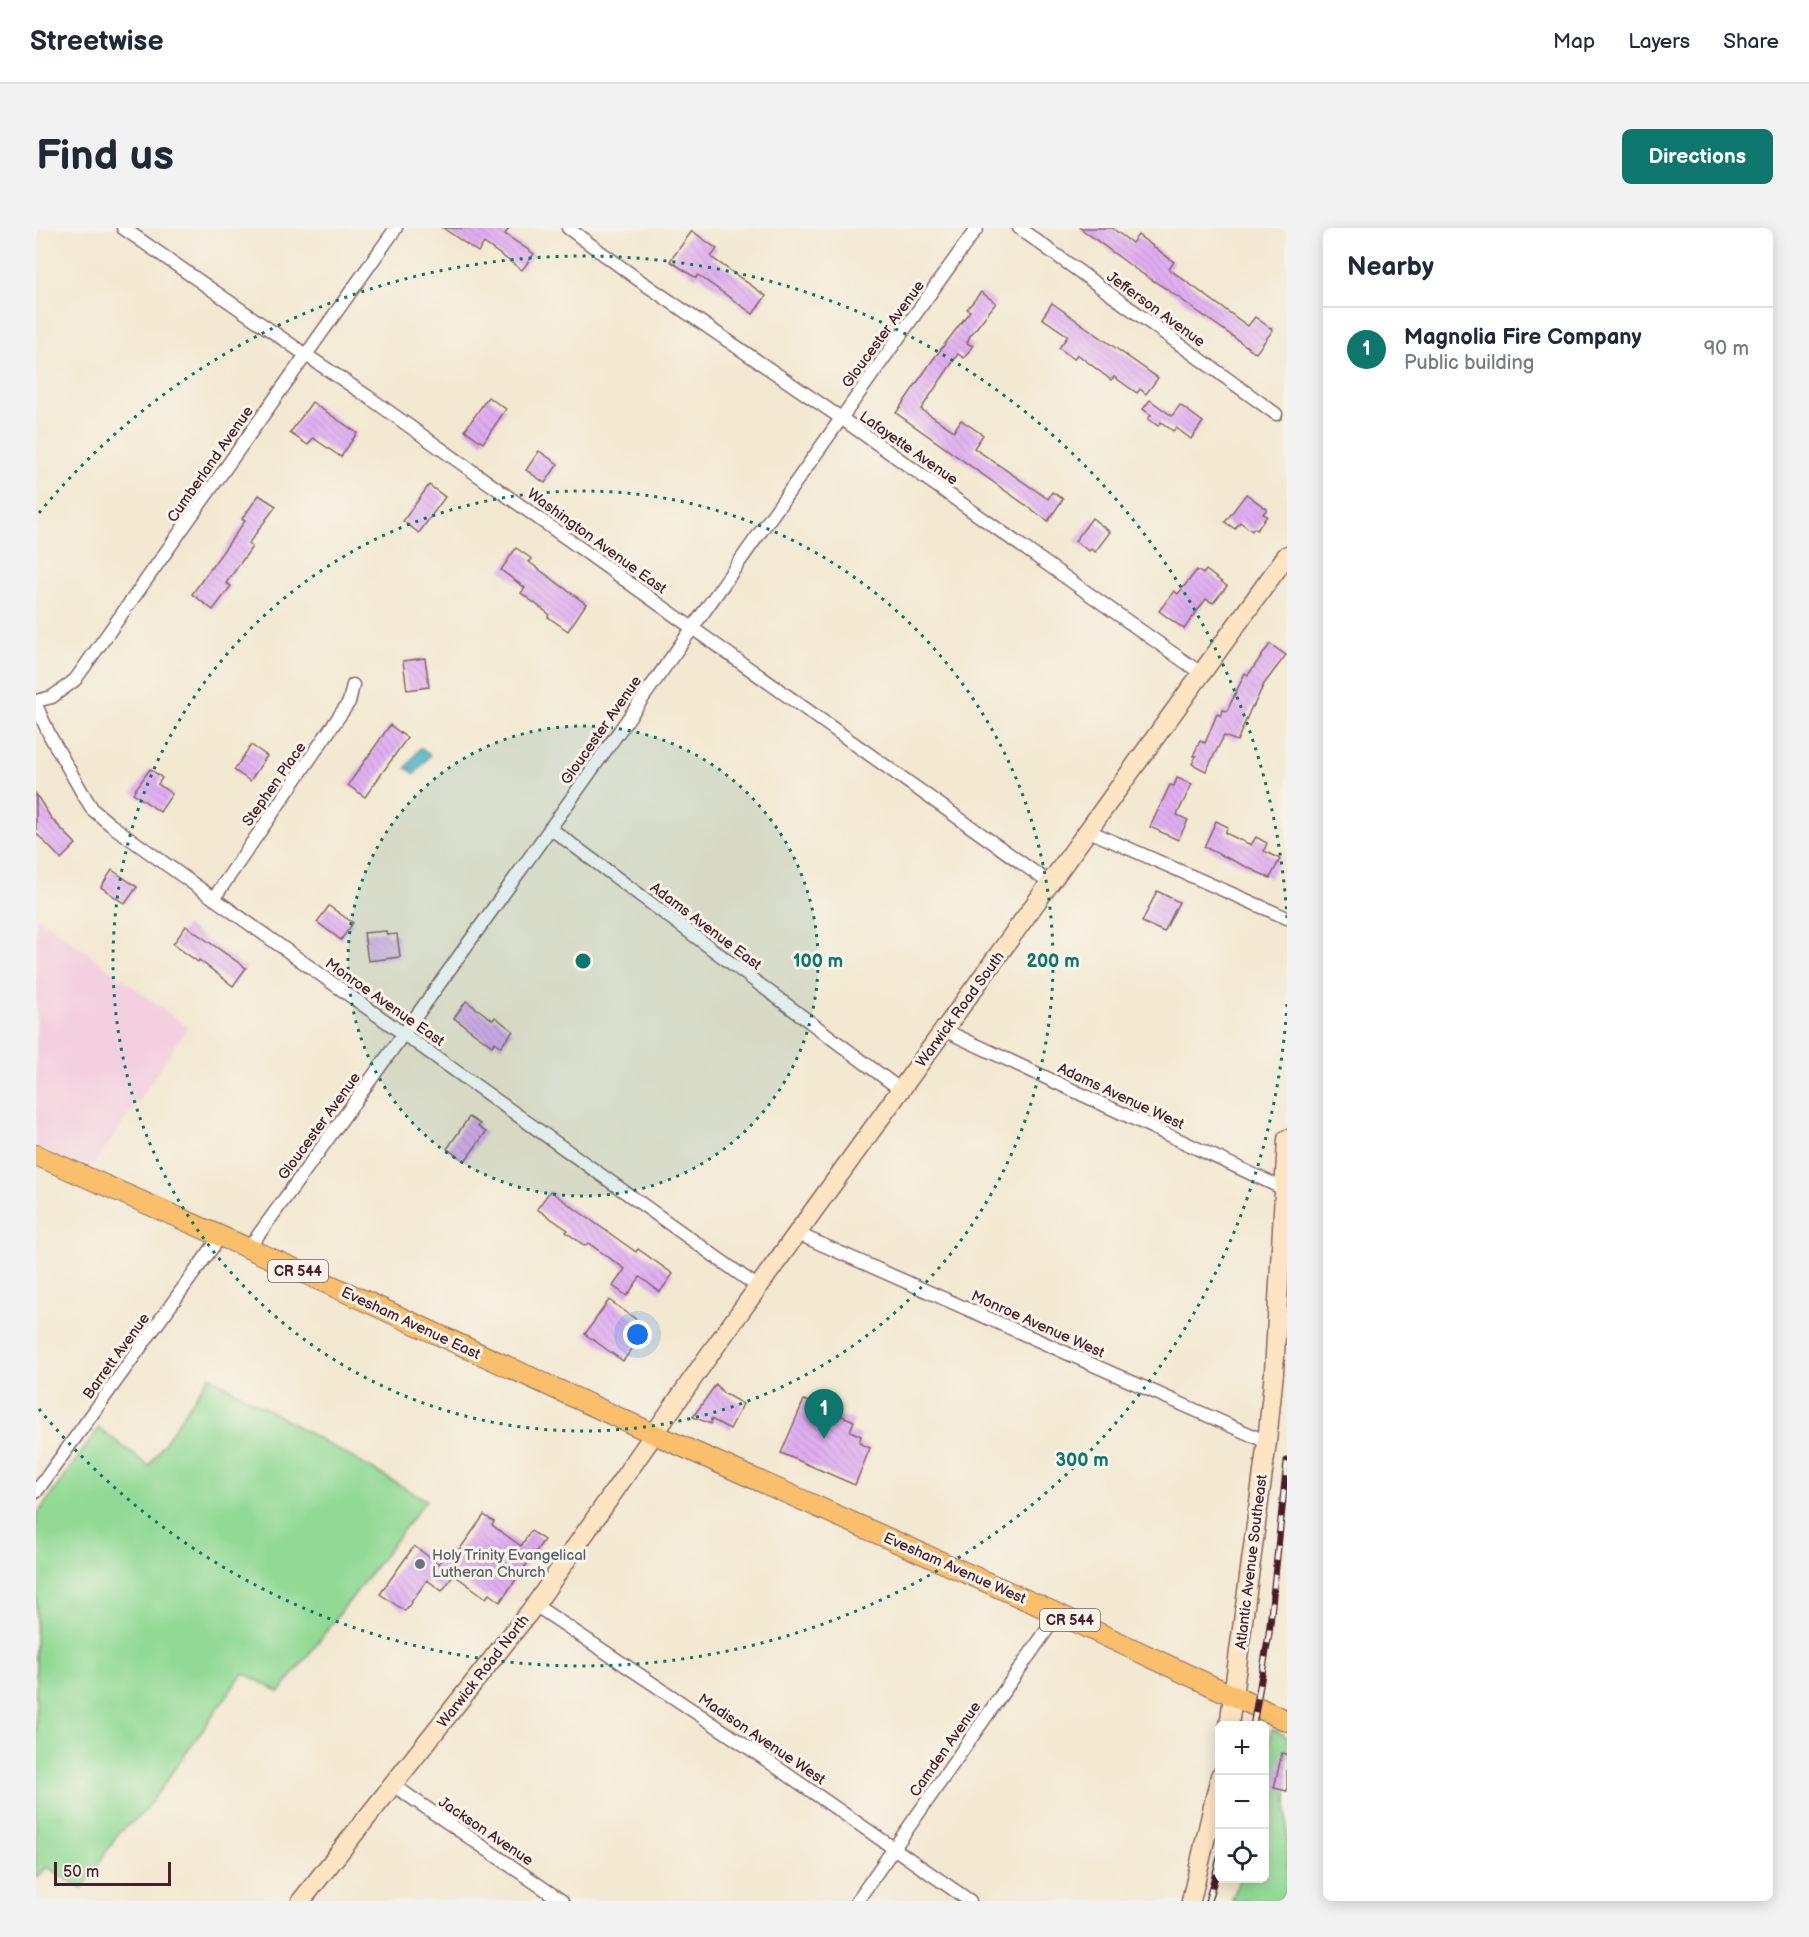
<!DOCTYPE html>
<html lang="en">
<head>
<meta charset="utf-8">
<style>
  :root { --surface:#fff; --page:#f2f2f3; --text:#1f2937; --muted:#747a83; --line:#e0e1e3; --accent:#0f766e }
  body { margin:0; font-family:"Balsamiq Sans",sans-serif; background:var(--page); color:var(--text) }
  .controls { position:absolute; right:18px; bottom:18px; display:grid; overflow:hidden; border-radius:9px; box-shadow:0 3px 15px #0003 }
  .controls button { width:54px; height:54px; display:grid; place-items:center; padding:0; border:0; border-bottom:2px solid var(--line); background:var(--surface); color:var(--text); font:30px sans-serif }
  .scale { position:absolute; left:18px; bottom:15px; width:117px; box-sizing:border-box; padding-left:6px; border:3px solid #4a1f2b; border-top:0; font-size:16px; line-height:21px; white-space:nowrap; color:#4a1f2b; -webkit-text-stroke:4px #f7f3e8; paint-order:stroke }
  .you { position:absolute; left:602px; top:1107px; width:21px; height:21px; margin:-15px; border:4px solid #fff; border-radius:50%; background:#1a73e8; box-shadow:0 0 0 9px #1a73e833 }
  .badge { display:grid; place-items:center; width:39px; height:39px; border-radius:50%; background:var(--accent); color:#fff; font-size:20px; font-weight:700 }
  .pin { position:absolute; translate:-50% -50px; filter:drop-shadow(0 2px 3px #0008) }
  .pin::after { content:''; position:absolute; top:32px; width:21px; height:18px; background:inherit; clip-path:polygon(0 0,100% 0,50% 100%) }
  .list { margin:0; padding:0; list-style:none }
  h2 { display:flex; justify-content:space-between; align-items:center; height:78px; margin:0; padding:0 24px; font-size:26px }
  h2 small { font-size:20px; font-weight:400; color:var(--muted) }
  .list li { display:grid; grid-template-columns:39px 1fr auto; gap:18px; align-items:center; box-sizing:border-box; height:84px; padding:0 24px; border-top:2px solid var(--line) }
  .list b { display:block; font-size:22px; white-space:nowrap }
  .list p { margin:0; font-size:20px; white-space:nowrap; color:var(--muted) }
  .list em { font-size:20px; font-style:normal; color:var(--muted) }
  .icon { flex:none; width:33px; height:33px; fill:none; stroke:currentColor; stroke-width:2; stroke-linecap:round; stroke-linejoin:round }
  .map { position:relative; flex:none; width:1251px; height:1673px; overflow:hidden; border-radius:9px }
  header { display:flex; align-items:center; gap:36px; box-sizing:border-box; height:84px; padding:0 30px; background:var(--surface); border-bottom:2px solid var(--line) }
  header strong { font-size:28px }
  nav { display:flex; gap:33px; margin-inline-start:auto; font-size:21px }
  .intro { display:flex; align-items:center; justify-content:space-between; box-sizing:border-box; height:144px; padding:0 36px }
  h1 { margin:0; font-size:42px }
  .button { padding:15px 27px; border-radius:9px; background:var(--accent); color:#fff; font-size:21px; font-weight:700 }
  main { display:flex; gap:36px; padding:0 36px }
  aside { flex:1; background:var(--surface); border-radius:9px; box-shadow:0 3px 15px #0003 }
  .map>svg:first-child { display:block }
  .built { fill:#f3cfdf }
  .green { fill:#91d994; stroke:#6e7c60; stroke-width:1.5 }
  .water { fill:url(#water-ripples); stroke:#486976; stroke-width:1.5 }
  .building { fill:url(#building-back-hatch) }
  .lines { fill:none; stroke-linecap:round; stroke-linejoin:round }
  .street-casing { stroke:#856565; stroke-width:15 }
  .secondary-casing { stroke:#856565; stroke-width:21 }
  .primary-casing { stroke:#856565; stroke-width:22 }
  .street { stroke:#fff; stroke-width:12 }
  .secondary { stroke:#fde5c4; stroke-width:18 }
  .primary { stroke:#f9bf6c; stroke-width:20 }
  .rail-casing { stroke:#4a1f2b; stroke-width:7 }
  .rail { stroke:#f7f3e8; stroke-width:4.5; stroke-dasharray:14; stroke-linecap:butt }
  .ring { fill:none; stroke:#0f766e; stroke-width:3; stroke-dasharray:3 6 }
  .worship-dot { fill:#6b7280; stroke:#f7f3e8; stroke-width:2 }
  .labels { text-anchor:middle; stroke-width:6; stroke-linejoin:round; paint-order:stroke }
  .shield { fill:#f7f3e8; stroke:#7e5f64; stroke-width:1.5 }
  .shield-label { font-size:14px; font-weight:bold; fill:#4a1f2b }
  .street-label { font-size:15px; fill:#4a1f2b; stroke:#f7f3e8 }
  .worship-label { font-size:15px; fill:#5b616d; stroke:#f7f3e8; text-anchor:start }
  .centre { fill:#0f766e; stroke:#f7f3e8; stroke-width:3 }
  .ring-label { font-size:18px; text-anchor:middle; font-weight:bold; fill:#0f766e; stroke:#f7f3e8; stroke-width:6; stroke-linejoin:round; paint-order:stroke }
</style>
</head>
<body>
<header>
<strong>Streetwise</strong>
<nav><a>Map</a><a>Layers</a><a>Share</a></nav>
</header>
<div class="intro"><h1>Find us</h1><a class="button">Directions</a></div>
<main>
<div class="map">
<svg width="1251" height="1673" viewBox="0 0 1251 1673">
  <defs>
    <pattern id="water-ripples" width="26" height="14" patternUnits="userSpaceOnUse" patternTransform="scale(1.5)"><rect width="26" height="14" fill="#45b3c2"/><path d="M2 4q2-2 4 0t4 0M15 11q2-2 4 0t4 0" fill="none" stroke="#3c919e"/></pattern>
    <pattern id="building-back-hatch" width="6" height="6" patternUnits="userSpaceOnUse" patternTransform="scale(1.5)"><rect width="6" height="6" fill="#e0aef1"/><path d="M-1 5l2 2M0 0l6 6M5-1l2 2" fill="none" stroke="#c295cf"/></pattern>
  </defs>
  <rect width="100%" height="100%" fill="#f7f3e8"/>
  <filter id="ink" filterUnits="userSpaceOnUse"><feTurbulence type="fractalNoise" baseFrequency=".0167" numOctaves="2"/><feDisplacementMap in="SourceGraphic" scale="12" xChannelSelector="R" yChannelSelector="G"/><feConvolveMatrix kernelMatrix="1 2 1 2 8 2 1 2 1" color-interpolation-filters="sRGB"/></filter>
  <filter id="wash" filterUnits="userSpaceOnUse"><feTurbulence type="fractalNoise" baseFrequency=".008" numOctaves="4" result="noise"/><feDisplacementMap in="SourceGraphic" scale="24" xChannelSelector="R" yChannelSelector="G"/><feGaussianBlur stdDeviation="1.35" result="paint"/><feColorMatrix in="noise" values="0 0 0 0 0 0 0 0 0 0 0 0 0 0 0 0 0 1.4 0 .05"/><feComposite in="paint" operator="in"/></filter>
  <g filter="url(#wash)">
    <rect width="100%" height="100%" fill="#f3e8d1"/>
    <polygon class="built" points="0,687 152,799 54,943 0,919"/>
    <g class="green">
      <polygon points="173,1148 390,1272 244,1464 207,1445 109,1583 81,1607 46,1661 11,1639 0,1649 0,1288 63,1200 113,1238"/>
      <polygon points="1236,1501 1251,1508 1251,1657 1246,1673 1196,1673 1203,1651 1228,1650 1229,1539"/>
    </g>
    <polygon class="water" points="384,520 394,527 379,546 370,540"/>
    <g id="blocks">
      <g class="building">
        <polygon points="407,0 473,0 469,6 498,26 486,42 448,15 442,24"/>
        <polygon points="1044,0 1076,0 1096,15 1102,7 1138,34 1133,41 1212,98 1219,89 1237,102 1220,125 1132,62 1102,43"/>
        <polygon points="656,3 681,21 675,29 730,68 717,86 662,47 660,50 634,33"/>
        <polygon points="945,64 960,75 934,108 931,115 937,118 928,130 922,126 885,181 918,203 925,192 947,207 938,220 1012,271 1016,264 1027,271 1012,293 860,185 896,133 934,83 931,81"/>
        <polygon points="1016,75 1122,150 1110,166 1104,161 1101,165 1078,149 1075,152 1041,126 1038,131 1023,120 1032,108 1006,90"/>
        <polygon points="452,169 470,181 447,215 429,202"/>
        <polygon points="1114,172 1136,188 1144,177 1167,194 1155,211 1140,200 1137,203 1125,194 1122,198 1112,191 1115,187 1107,181"/>
        <polygon points="276,174 321,205 305,229 277,210 272,217 254,205"/>
        <polygon points="503,223 522,236 509,255 490,242"/>
        <polygon points="393,257 409,269 383,305 367,293"/>
        <polygon points="1210,266 1231,281 1227,286 1231,288 1221,302 1218,300 1216,303 1204,294 1199,301 1189,294"/>
        <polygon points="223,267 240,278 212,316 216,319 190,355 195,358 177,382 156,366 209,293 206,291"/>
        <polygon points="1056,290 1074,304 1059,324 1055,321 1053,323 1039,313"/>
        <polygon points="480,320 496,331 493,334 550,376 532,403 512,389 513,386 485,365 489,360 465,342"/>
        <polygon points="1161,342 1167,346 1170,342 1191,358 1177,375 1170,371 1148,401 1123,383 1138,363 1142,366"/>
        <polygon points="1234,416 1250,427 1228,456 1217,479 1216,478 1201,513 1188,508 1170,543 1156,536 1160,528 1157,528 1164,513 1169,515 1181,486 1185,488 1187,482 1191,483 1209,445 1212,447"/>
        <polygon points="389,430 393,459 371,462 367,433"/>
        <polygon points="354,497 371,510 329,569 312,557"/>
        <polygon points="215,517 231,528 214,553 198,542"/>
        <polygon points="114,541 126,550 122,556 136,566 124,584 97,565"/>
        <polygon points="1141,550 1156,556 1141,587 1152,592 1142,612 1114,599 1134,557 1138,558"/>
        <polygon points="0,566 15,590 40,616 25,631 0,605"/>
        <polygon points="1180,593 1192,599 1189,605 1215,617 1220,609 1231,615 1228,623 1244,631 1234,650 1168,619"/>
        <polygon points="76,642 101,659 89,676 65,659"/>
        <polygon points="1121,663 1143,674 1128,704 1106,694"/>
        <polygon points="293,678 317,695 305,712 281,694"/>
        <polygon points="150,698 210,740 197,758 163,732 162,734 137,716"/>
        <polygon points="350,703 351,707 361,706 364,729 332,733 328,705"/>
        <polygon points="430,773 457,792 459,789 477,803 465,819 459,814 456,818 418,790"/>
        <polygon points="433,889 444,896 442,899 450,904 429,933 411,921"/>
        <polygon points="514,963 600,1024 602,1021 637,1046 624,1064 604,1049 591,1068 577,1058 589,1041 552,1015 549,1018 530,1004 532,1002 501,981"/>
        <polygon points="573,1072 612,1100 587,1133 549,1106"/>
        <polygon points="680,1156 687,1165 707,1176 694,1201 675,1191 675,1196 657,1189"/>
        <polygon points="768,1172 818,1193 814,1203 825,1208 823,1215 834,1220 819,1257 745,1225"/>
        <polygon points="448,1287 458,1294 456,1297 485,1318 495,1303 508,1312 464,1374 453,1366 450,1370 418,1347 406,1363 391,1352 369,1383 344,1366 378,1318 403,1336 414,1321 421,1325"/>
        <polygon points="1246,1525 1251,1526 1251,1563 1238,1560"/>
      </g>
    </g>
  </g>
  <g filter="url(#ink)">
    <use href="#blocks" fill-opacity="0" stroke="#856565" stroke-width="1.5"/>
    <g class="lines">
      <defs>
        <g id="street">
          <polyline points="87,0 270,127 331,168 1015,656"/>
          <polyline points="532,0 600,50 805,190 1166,446"/>
          <polyline points="983,0 1240,186"/>
          <polyline points="0,473 16,469 39,452 360,0"/>
          <polyline points="0,477 14,508 47,566 57,582 75,597 722,1059"/>
          <polyline points="514,600 865,862"/>
          <polyline points="1053,603 1251,690"/>
          <polyline points="178,670 313,474 317,457"/>
          <polyline points="908,802 1248,961"/>
          <polyline points="760,1005 1231,1214"/>
          <path d="M212,1021C459,683 697,340 941,0"/>
          <polyline points="0,1264 184,1009"/>
          <polyline points="499,1377 713,1520 934,1673"/>
          <polyline points="357,1557 526,1673"/>
          <polyline points="821,1673 1022,1386"/>
        </g>
        <g id="secondary">
          <polyline points="1193,1498 1231,1214 1238,1144 1251,911"/>
          <polyline points="265,1673 499,1377 671,1130 1251,327"/>
          <polyline points="1155,1673 1184,1548"/>
        </g>
        <polyline id="primary" points="0,927 266,1044 618,1206 1022,1386 1251,1493"/>
      </defs>
      <use href="#street" class="street-casing"/>
      <use href="#secondary" class="secondary-casing"/>
      <use href="#primary" class="primary-casing"/>
      <use href="#street" class="street"/>
      <use href="#secondary" class="secondary"/>
      <use href="#primary" class="primary"/>
      <defs>
        <g id="rail">
          <polyline points="1217,1498 1233,1406 1251,1233"/>
          <polyline points="1172,1673 1184,1630"/>
        </g>
      </defs>
      <use href="#rail" class="rail-casing"/>
      <use href="#rail" class="rail"/>
    </g>
  </g>
  <circle cx="547" cy="733" r="235" fill="#0f766e" fill-opacity=".12"/>
  <g class="ring">
    <circle cx="547" cy="733" r="235"/>
    <circle cx="547" cy="733" r="470"/>
    <path d="M1251 776A705 705 0 0 1 3 1181M3 285A705 705 0 0 1 1251 690"/>
  </g>
  <circle class="worship-dot" cx="384" cy="1336" r="6"/>
  <g class="labels">
    <g class="shield">
      <rect x="232" y="1032" width="60" height="22" rx="4.5"/>
      <rect x="1004" y="1381" width="60" height="22" rx="4.5"/>
    </g>
    <g class="shield-label">
      <text x="262" y="1048">CR 544</text>
      <text x="1034" y="1397">CR 544</text>
    </g>
    <g class="street-label">
      <text transform="translate(1120 81) rotate(36)" y="5">Jefferson Avenue</text>
      <text transform="translate(847 106) rotate(-54)" y="5">Gloucester Avenue</text>
      <text transform="translate(873 220) rotate(35)" y="5">Lafayette Avenue</text>
      <text transform="translate(174 236) rotate(-55)" y="5">Cumberland Avenue</text>
      <text transform="translate(561 313) rotate(36)" y="5">Washington Avenue East</text>
      <text transform="translate(565 502) rotate(-55)" y="5">Gloucester Avenue</text>
      <text transform="translate(238 556) rotate(-55)" y="5">Stephen Place</text>
      <text transform="translate(670 698) rotate(37)" y="5">Adams Avenue East</text>
      <text transform="translate(349 774) rotate(35)" y="5">Monroe Avenue East</text>
      <text transform="translate(924 781) rotate(-54)" y="5">Warwick Road South</text>
      <text transform="translate(1085 868) rotate(25)" y="5">Adams Avenue West</text>
      <text transform="translate(283 898) rotate(-54)" y="5">Gloucester Avenue</text>
      <text transform="translate(375 1095) rotate(25)" y="5">Evesham Avenue East</text>
      <text transform="translate(1002 1096) rotate(24)" y="5">Monroe Avenue West</text>
      <text transform="translate(80 1128) rotate(-54)" y="5">Barrett Avenue</text>
      <text transform="translate(1215 1334) rotate(-83)" y="5">Atlantic Avenue Southeast</text>
      <text transform="translate(919 1340) rotate(24)" y="5">Evesham Avenue West</text>
      <text transform="translate(447 1443) rotate(-52)" y="5">Warwick Road North</text>
      <text transform="translate(726 1511) rotate(34)" y="5">Madison Avenue West</text>
      <text transform="translate(909 1521) rotate(-55)" y="5">Camden Avenue</text>
      <text transform="translate(450 1603) rotate(34)" y="5">Jackson Avenue</text>
    </g>
    <g class="worship-label">
      <text x="396" y="1332">Holy Trinity Evangelical<tspan x="396" dy="17">Lutheran Church</tspan></text>
    </g>
  </g>
  <circle cx="547" cy="733" r="9" class="centre"/>
  <g class="ring-label">
    <text x="782" y="739">100 m</text>
    <text x="1017" y="739">200 m</text>
    <text x="1046" y="1238">300 m</text>
  </g>
</svg>
<div class="controls">
<button>+</button>
<button>−</button>
<button><svg class="icon" aria-label="locate" viewBox="0 0 24 24"><circle cx="12" cy="12" r="6"/><path d="M12 2v4M12 18v4M2 12h4M18 12h4"/></svg></button>
</div>
<div class="scale">50 m</div>
<div class="you"></div>
<div class="pin badge" style="left:788px;top:1211px">1</div>
</div>
<aside>
<h2>Nearby<small></small></h2>
<ul class="list">
<li><span class="badge">1</span><div><b>Magnolia Fire Company</b><p>Public building</p></div><em>90 m</em></li>
</ul>
</aside>
</main>
</body>
</html>
